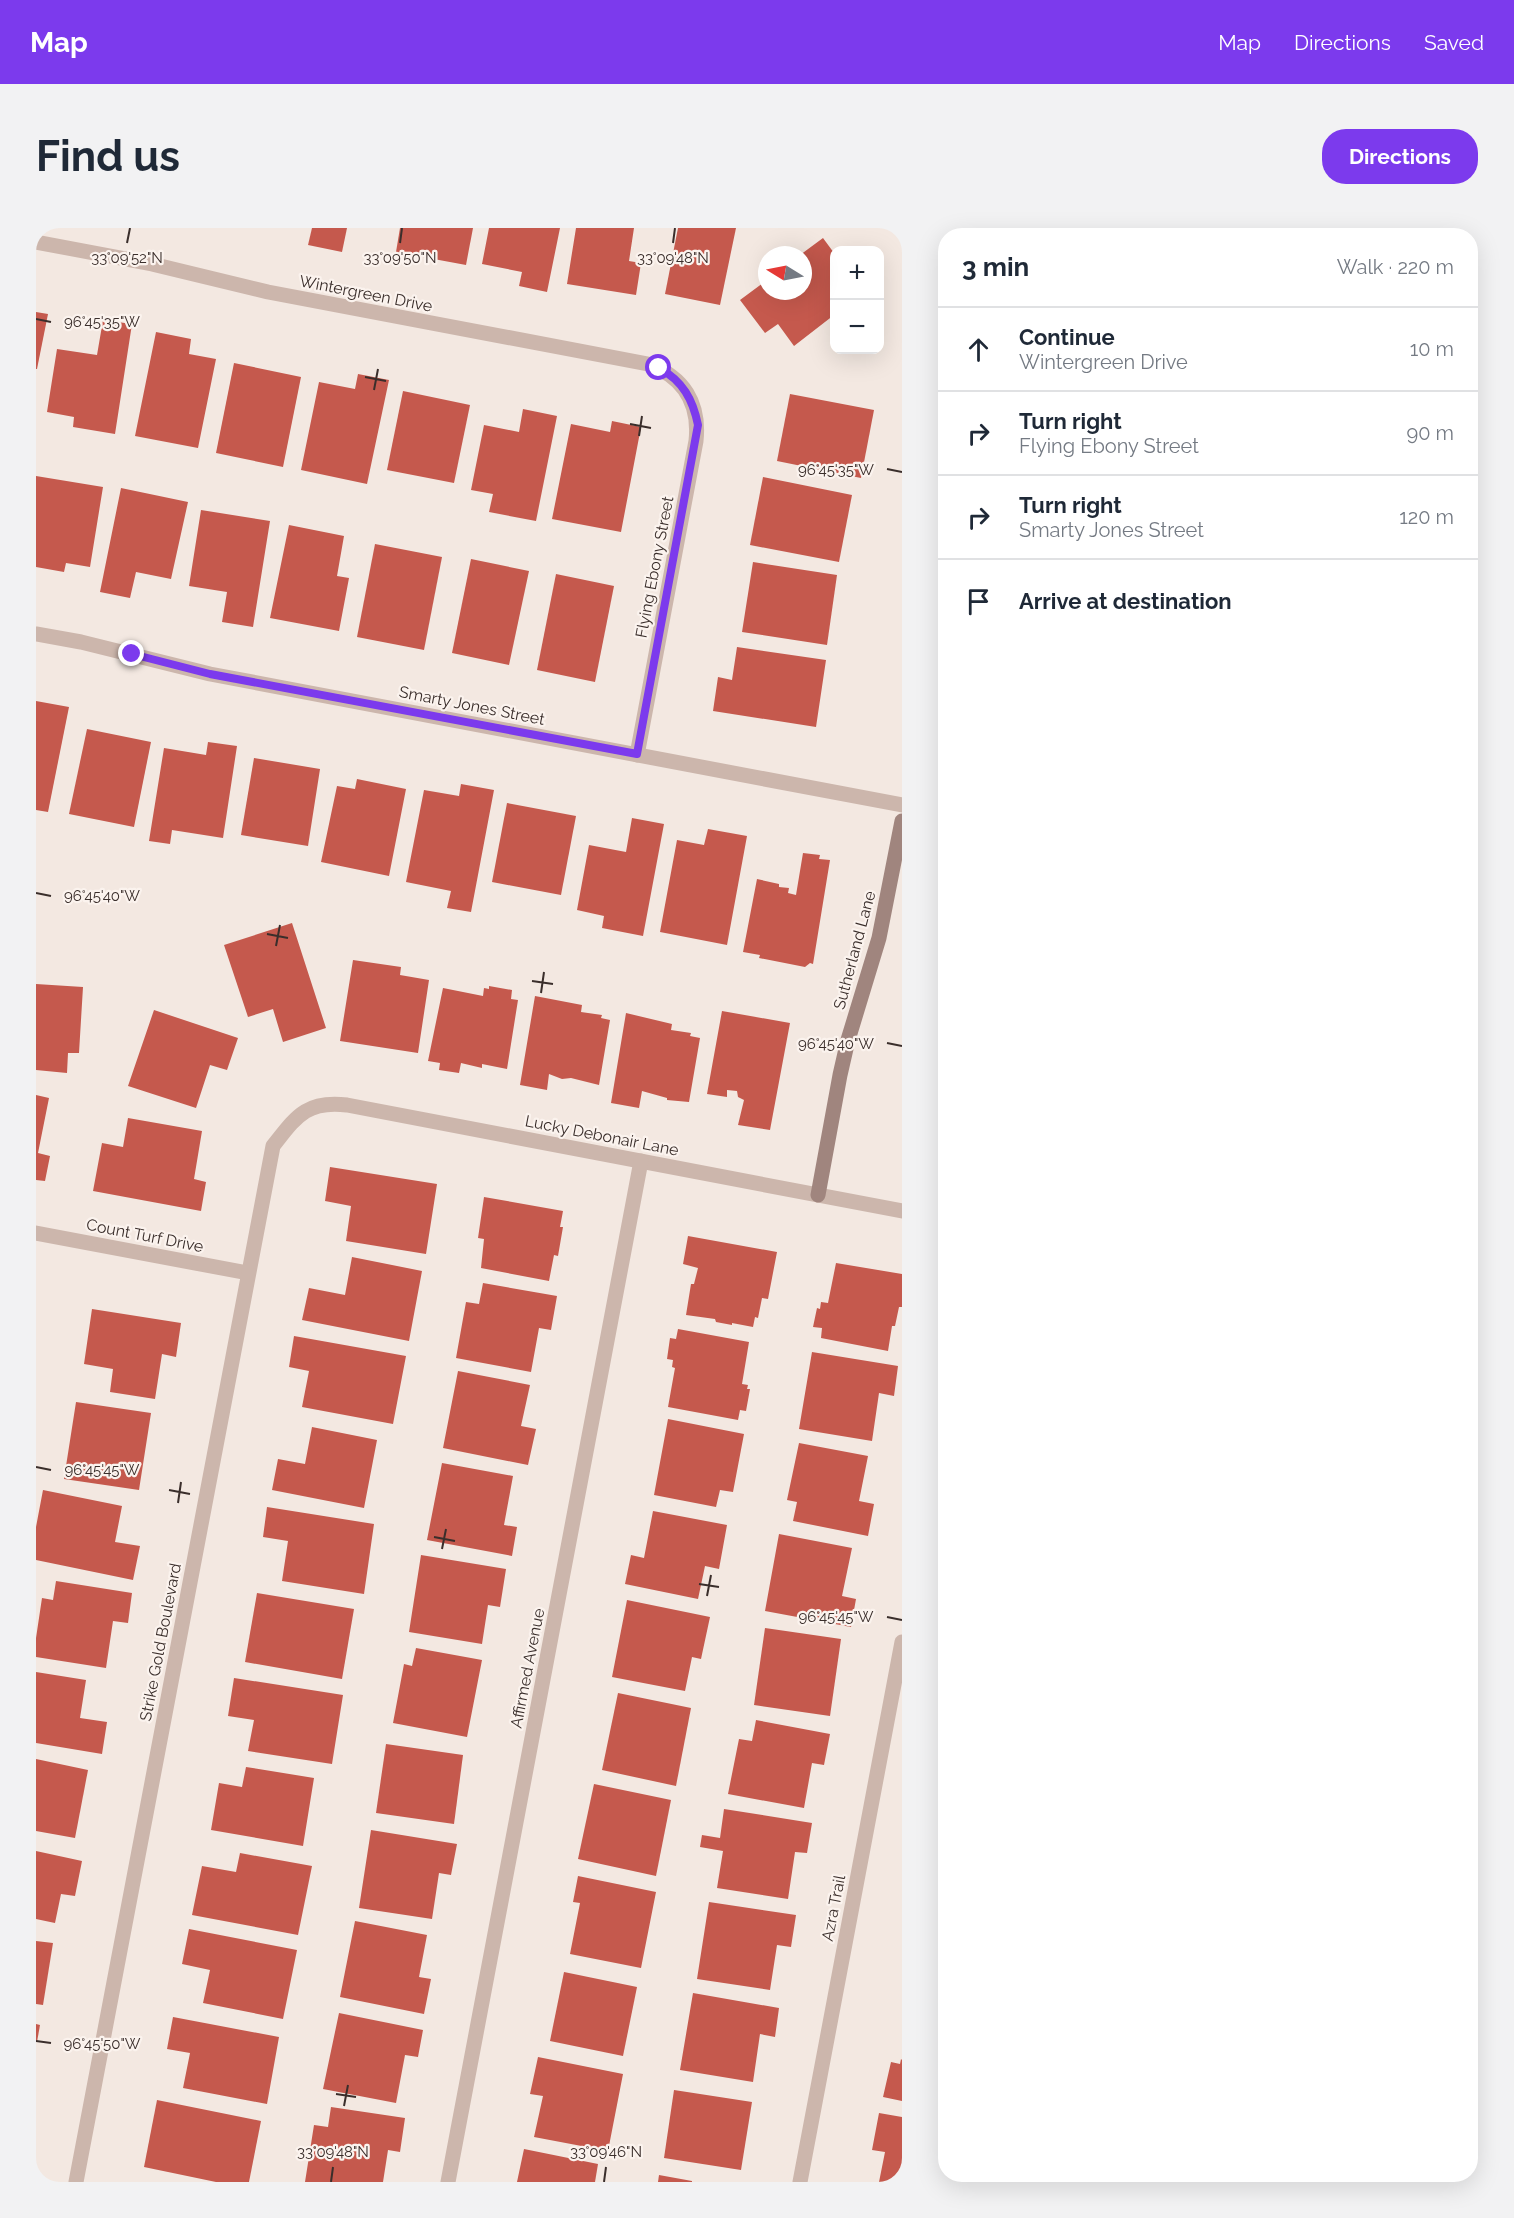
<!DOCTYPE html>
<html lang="en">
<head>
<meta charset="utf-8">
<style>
  :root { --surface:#fff; --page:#f2f2f3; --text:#1f2937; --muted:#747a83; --line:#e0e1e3; --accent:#7c3aed }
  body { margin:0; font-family:Raleway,sans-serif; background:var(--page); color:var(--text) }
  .controls { position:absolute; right:18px; top:18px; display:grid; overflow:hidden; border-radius:12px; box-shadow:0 6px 24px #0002 }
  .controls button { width:54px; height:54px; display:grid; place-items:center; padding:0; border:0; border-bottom:2px solid var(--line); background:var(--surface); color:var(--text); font:30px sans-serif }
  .compass { position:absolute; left:722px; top:18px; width:54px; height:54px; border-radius:50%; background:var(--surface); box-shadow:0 6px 24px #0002; rotate:280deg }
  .stop { position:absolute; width:18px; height:18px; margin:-14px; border:4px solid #7c3aed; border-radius:50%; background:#fff }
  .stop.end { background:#7c3aed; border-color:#fff; box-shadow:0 2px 6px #0008 }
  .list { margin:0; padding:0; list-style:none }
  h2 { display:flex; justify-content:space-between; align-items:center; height:78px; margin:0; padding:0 24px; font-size:26px }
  h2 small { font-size:20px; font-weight:400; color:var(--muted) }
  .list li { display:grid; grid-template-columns:39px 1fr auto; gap:18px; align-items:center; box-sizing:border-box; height:84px; padding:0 24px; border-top:2px solid var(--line) }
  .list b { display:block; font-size:22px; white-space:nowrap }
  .list p { margin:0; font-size:20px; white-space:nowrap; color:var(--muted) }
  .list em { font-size:20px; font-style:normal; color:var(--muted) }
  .icon { flex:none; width:33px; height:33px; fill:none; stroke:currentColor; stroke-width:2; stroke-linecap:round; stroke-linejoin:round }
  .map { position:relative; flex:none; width:866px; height:1954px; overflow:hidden; border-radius:24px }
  header { display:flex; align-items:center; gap:36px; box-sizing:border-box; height:84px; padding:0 30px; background:var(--accent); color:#fff }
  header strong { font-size:28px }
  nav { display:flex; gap:33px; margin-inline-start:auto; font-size:21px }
  .intro { display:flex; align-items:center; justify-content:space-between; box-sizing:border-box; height:144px; padding:0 36px }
  h1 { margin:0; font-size:42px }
  .button { padding:15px 27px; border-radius:24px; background:var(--accent); color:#fff; font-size:21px; font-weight:700 }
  main { display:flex; gap:36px; padding:0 36px }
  aside { flex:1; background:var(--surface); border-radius:24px; box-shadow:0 6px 24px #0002 }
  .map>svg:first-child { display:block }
  .building { fill:#c5594d }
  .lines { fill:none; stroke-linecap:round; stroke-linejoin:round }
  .street { stroke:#ccb6ac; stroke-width:15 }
  .secondary { stroke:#a0857e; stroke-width:15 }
  .route { stroke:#7c3aed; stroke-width:8 }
  .ticks { fill:none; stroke:#3a2e2b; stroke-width:2 }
  .labels { text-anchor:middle; stroke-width:4.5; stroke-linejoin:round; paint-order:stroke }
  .street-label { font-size:16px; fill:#3a2e2b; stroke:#fbf3ee }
  .ticks-label { font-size:15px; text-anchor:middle; fill:#3a2e2b; stroke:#fbf3ee; stroke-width:4.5; stroke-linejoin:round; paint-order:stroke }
</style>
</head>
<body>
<header>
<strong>Map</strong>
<nav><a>Map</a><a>Directions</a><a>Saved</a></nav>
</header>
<div class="intro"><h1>Find us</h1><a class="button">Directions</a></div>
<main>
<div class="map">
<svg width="866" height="1954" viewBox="0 0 866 1954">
  <rect width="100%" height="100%" fill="#f3e8e1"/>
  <g class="building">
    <polygon points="276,0 311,0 306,24 272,17"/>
    <polygon points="364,0 437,0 430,37 360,24"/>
    <polygon points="453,0 524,0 511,64 483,58 486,44 446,36"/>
    <polygon points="540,0 598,0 593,33 605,35 600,67 531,56"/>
    <polygon points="642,0 700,0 684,77 629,66"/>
    <polygon points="787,10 798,25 798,87 758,118 742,96 729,105 704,72 731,52 731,63 767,63 767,27 764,27"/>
    <polygon points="0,84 12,86 1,141 0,141"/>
    <polygon points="67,92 96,96 79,206 37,199 38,189 11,184 21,121 61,127"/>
    <polygon points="120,104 155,111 153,126 180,131 162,220 99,208"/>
    <polygon points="198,135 265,149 247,239 180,225"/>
    <polygon points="322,146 353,152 331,256 265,242 283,154 319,161"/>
    <polygon points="367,163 434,177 418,255 351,242"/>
    <polygon points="754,166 838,182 825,250 741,233"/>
    <polygon points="487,181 521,188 500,293 453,284 457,266 435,262 448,197 483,204"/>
    <polygon points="576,193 605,199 585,304 516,291 535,196 574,204"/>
    <polygon points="0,248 67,259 54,339 30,335 28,344 0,339"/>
    <polygon points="727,249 816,267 803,334 714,317"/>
    <polygon points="85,260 152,274 135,351 100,344 94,370 64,364"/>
    <polygon points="165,282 234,293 217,399 186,394 191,364 153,358"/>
    <polygon points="253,297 308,308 301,348 313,350 303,403 234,390"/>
    <polygon points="339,316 406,329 388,422 321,409"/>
    <polygon points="435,331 493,343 473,437 416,425"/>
    <polygon points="717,334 801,347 791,417 706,404"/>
    <polygon points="520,346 578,358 559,454 501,442"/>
    <polygon points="701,419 790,432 780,499 677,483 682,449 696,452"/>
    <polygon points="0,473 33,479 12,584 0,582"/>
    <polygon points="51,501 115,514 98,599 33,586"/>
    <polygon points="172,514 201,518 187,610 136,602 134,616 113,613 128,520 170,527"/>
    <polygon points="218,530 284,541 272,618 205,607"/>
    <polygon points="321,551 370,561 353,648 285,634 301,558 319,561"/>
    <polygon points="425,556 458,562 435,684 411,680 415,663 370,654 388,562 423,568"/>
    <polygon points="471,575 540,588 525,667 456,654"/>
    <polygon points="596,590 628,596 607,708 566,700 568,688 541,682 553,617 590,624"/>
    <polygon points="672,601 711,608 691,717 624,704 641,612 668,617"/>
    <polygon points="767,625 784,627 783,631 794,632 777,736 774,735 769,739 723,730 724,727 707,724 721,651 743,656 743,659 753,660 752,665 760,667"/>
    <polygon points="256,695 290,800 247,814 237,781 212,789 188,717"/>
    <polygon points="317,732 365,739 364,747 393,752 382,825 304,813"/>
    <polygon points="0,756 47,759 43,825 32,825 31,845 0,842"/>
    <polygon points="453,758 476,762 475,771 482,772 471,841 446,836 446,840 425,835 423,845 403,842 404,835 392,833 407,760 447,768 448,760 453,761"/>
    <polygon points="499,768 546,777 545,784 566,787 565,790 574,792 563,857 535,850 526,851 513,846 511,862 484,857"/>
    <polygon points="118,782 202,810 191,842 174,837 160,880 92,858"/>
    <polygon points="686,783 754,795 734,902 702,897 708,872 702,869 701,863 691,862 691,869 671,866"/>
    <polygon points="590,785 636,796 635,802 655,805 654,808 664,810 653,874 631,872 631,870 606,863 603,880 575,875"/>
    <polygon points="0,867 13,870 2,925 14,928 9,953 0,952"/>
    <polygon points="92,890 166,903 158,951 170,954 165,983 57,963 66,915 87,919"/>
    <polygon points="294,939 401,956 390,1026 310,1013 315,978 289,973"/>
    <polygon points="448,969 527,983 524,999 527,999 522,1028 518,1027 513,1053 445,1040 448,1011 442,1010"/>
    <polygon points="652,1008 741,1024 732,1071 726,1070 722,1090 719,1089 717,1099 696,1095 696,1097 680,1094 679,1091 650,1087 655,1056 658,1056 662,1040 647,1036"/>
    <polygon points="316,1029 386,1043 373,1113 266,1092 273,1060 309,1067"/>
    <polygon points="800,1035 866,1046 866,1079 863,1079 859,1098 856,1098 852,1123 785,1110 786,1100 777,1099 781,1080 784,1081 785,1074 792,1075"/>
    <polygon points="447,1055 521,1068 515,1102 503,1100 495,1144 420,1130 430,1074 443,1076"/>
    <polygon points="56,1081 145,1095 140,1129 126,1126 119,1171 74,1164 77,1141 48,1136"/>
    <polygon points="642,1101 713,1114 706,1156 712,1157 711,1161 714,1161 710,1183 704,1182 702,1192 632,1179 639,1140 636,1139 637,1132 631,1131 634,1110 640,1111"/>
    <polygon points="258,1108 370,1128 357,1196 266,1179 273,1143 253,1139"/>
    <polygon points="776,1124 862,1138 858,1168 843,1165 836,1213 763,1201"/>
    <polygon points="422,1143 494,1157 485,1198 500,1201 492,1237 407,1220"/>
    <polygon points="40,1174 115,1185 103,1262 28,1251"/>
    <polygon points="632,1191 708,1206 697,1264 684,1262 680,1279 618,1267"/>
    <polygon points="276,1199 341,1212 328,1280 236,1262 242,1231 269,1236"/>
    <polygon points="763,1215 832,1228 823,1273 838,1276 832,1308 757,1293 761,1274 751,1272"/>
    <polygon points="406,1235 477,1248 468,1297 481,1299 476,1328 391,1312"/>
    <polygon points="7,1262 86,1278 79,1314 104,1318 97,1352 0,1332 0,1299"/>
    <polygon points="231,1279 338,1296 328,1366 246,1353 252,1313 227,1309"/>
    <polygon points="617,1283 691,1297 683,1341 669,1338 662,1371 589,1356 595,1327 608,1330"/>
    <polygon points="743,1306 816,1320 806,1368 820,1371 815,1399 729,1383"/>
    <polygon points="385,1327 470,1341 464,1379 452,1377 446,1416 373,1404"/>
    <polygon points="20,1353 96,1365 92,1395 77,1393 70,1440 0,1429 0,1410 6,1370 17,1372"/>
    <polygon points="221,1365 318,1381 306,1451 209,1434"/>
    <polygon points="591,1372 674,1389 665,1431 656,1429 649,1463 576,1449"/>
    <polygon points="729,1400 805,1411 794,1488 718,1477"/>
    <polygon points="380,1420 446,1432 431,1509 357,1495 368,1436 376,1438"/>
    <polygon points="0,1444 50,1452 44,1490 71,1494 66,1526 0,1515"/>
    <polygon points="198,1450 307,1467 296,1536 212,1523 218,1492 192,1488"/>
    <polygon points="582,1465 655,1480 640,1558 566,1542"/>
    <polygon points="720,1492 794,1506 788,1537 776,1535 768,1580 692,1566 703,1511 716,1513"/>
    <polygon points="350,1516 427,1527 418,1596 340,1585"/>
    <polygon points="0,1531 52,1542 39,1610 0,1603"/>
    <polygon points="210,1539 278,1550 267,1618 175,1602 183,1555 206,1559"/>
    <polygon points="558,1556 635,1572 620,1648 542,1631"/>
    <polygon points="688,1581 776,1595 771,1625 759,1624 752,1671 681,1660 687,1623 664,1619 666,1607 684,1610"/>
    <polygon points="335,1602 421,1616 415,1647 403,1645 396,1691 323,1680"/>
    <polygon points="0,1623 46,1633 39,1668 25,1666 19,1695 0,1691"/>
    <polygon points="204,1625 276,1638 262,1707 156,1687 166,1638 200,1644"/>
    <polygon points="542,1648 620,1664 605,1740 534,1726 544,1675 537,1674"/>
    <polygon points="673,1674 760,1687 755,1719 741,1717 734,1762 661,1751"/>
    <polygon points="319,1693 391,1707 383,1749 395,1751 388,1786 304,1769"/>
    <polygon points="153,1701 261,1722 247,1791 167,1775 174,1742 146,1736"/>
    <polygon points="0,1713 17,1715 7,1777 0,1776"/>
    <polygon points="528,1744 601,1759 587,1828 514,1813"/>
    <polygon points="657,1765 743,1780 739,1809 724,1806 717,1854 644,1842"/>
    <polygon points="303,1785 387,1802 382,1829 369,1827 360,1875 287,1861"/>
    <polygon points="137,1789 243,1809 231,1876 147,1860 154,1825 131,1821"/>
    <polygon points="0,1796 4,1797 1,1814 0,1814"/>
    <polygon points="502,1829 587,1846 572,1923 498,1909 507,1868 494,1866"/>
    <polygon points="865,1831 866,1832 866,1873 847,1869 855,1834 864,1836"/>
    <polygon points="638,1862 716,1874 705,1942 628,1930"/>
    <polygon points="121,1872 225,1893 213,1954 180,1954 108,1939"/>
    <polygon points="295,1879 369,1890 364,1924 352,1922 347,1954 269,1954 278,1897 292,1899"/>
    <polygon points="843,1885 866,1889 866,1954 843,1954 849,1924 836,1922"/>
    <polygon points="488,1921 562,1936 559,1954 481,1954"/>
    <polygon points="623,1947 656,1953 656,1954 622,1954"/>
  </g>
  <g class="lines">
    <g class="street">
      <path d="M0,14L116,36L232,64L612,136C648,149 664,175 660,213L601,527"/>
      <polyline points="0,406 45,414 174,446 866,577"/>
      <polyline points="0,1005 212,1045"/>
      <path d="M40,1954L237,918C260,889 270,872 311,877L866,983"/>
      <polyline points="412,1954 605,933"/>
      <polyline points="764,1954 866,1414"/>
    </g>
    <polyline class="secondary" points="782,967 804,847 812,812 843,710 866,593"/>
  </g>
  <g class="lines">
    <path class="route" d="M96,426L174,446L601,526L662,197C657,172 647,153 623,140"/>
  </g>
  <path class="ticks" d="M91,15L94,0M364,15L366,0M637,15L639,0M0,91L15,94M329,149L350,153M338,162L342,141M594,196L615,200M603,208L606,188M851,241L866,244M0,665L15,668M231,706L252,710M240,718L244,697M496,753L517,756M505,765L508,744M851,815L866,818M0,1239L15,1242M133,1262L154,1266M142,1275L145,1254M398,1309L419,1313M406,1321L410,1301M663,1356L683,1359M671,1368L675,1347M851,1389L866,1392M0,1813L15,1815M300,1866L320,1869M308,1878L312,1857M295,1954L297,1939M568,1954L570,1939"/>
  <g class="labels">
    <g class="street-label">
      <text transform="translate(330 65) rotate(11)" y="6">Wintergreen Drive</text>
      <text transform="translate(618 339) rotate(-79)" y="6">Flying Ebony Street</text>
      <text transform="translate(436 477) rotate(11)" y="6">Smarty Jones Street</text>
      <text transform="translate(818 722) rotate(-75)" y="6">Sutherland Lane</text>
      <text transform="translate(566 907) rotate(11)" y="6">Lucky Debonair Lane</text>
      <text transform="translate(109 1007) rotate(11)" y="6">Count Turf Drive</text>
      <text transform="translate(124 1414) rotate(-79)" y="6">Strike Gold Boulevard</text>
      <text transform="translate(491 1440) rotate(-79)" y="6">Affirmed Avenue</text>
      <text transform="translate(797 1680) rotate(-79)" y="6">Azra Trail</text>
    </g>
  </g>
  <g class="ticks-label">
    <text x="364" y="35">33°09'50"N</text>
    <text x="637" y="35">33°09'48"N</text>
    <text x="91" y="35">33°09'52"N</text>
    <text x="66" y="99">96°45'35"W</text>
    <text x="800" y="247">96°45'35"W</text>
    <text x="66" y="673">96°45'40"W</text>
    <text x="800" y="821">96°45'40"W</text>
    <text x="66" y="1247">96°45'45"W</text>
    <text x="800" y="1394">96°45'45"W</text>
    <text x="66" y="1821">96°45'50"W</text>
    <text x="297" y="1929">33°09'48"N</text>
    <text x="570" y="1929">33°09'46"N</text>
  </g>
</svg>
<div class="controls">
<button>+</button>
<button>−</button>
</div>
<svg class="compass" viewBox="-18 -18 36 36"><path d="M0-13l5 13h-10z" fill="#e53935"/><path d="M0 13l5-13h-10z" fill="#747a83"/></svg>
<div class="stop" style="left:623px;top:140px"></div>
<div class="stop end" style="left:96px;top:426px"></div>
</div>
<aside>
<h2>3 min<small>Walk · 220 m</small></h2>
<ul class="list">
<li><svg class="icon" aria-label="ahead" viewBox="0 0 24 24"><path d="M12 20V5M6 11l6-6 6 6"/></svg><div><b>Continue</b><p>Wintergreen Drive</p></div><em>10 m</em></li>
<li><svg class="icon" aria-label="right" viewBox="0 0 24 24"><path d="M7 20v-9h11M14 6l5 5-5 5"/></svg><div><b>Turn right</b><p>Flying Ebony Street</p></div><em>90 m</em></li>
<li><svg class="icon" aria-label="right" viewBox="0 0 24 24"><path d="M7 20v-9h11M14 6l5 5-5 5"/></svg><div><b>Turn right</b><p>Smarty Jones Street</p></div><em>120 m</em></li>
<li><svg class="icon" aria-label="arrive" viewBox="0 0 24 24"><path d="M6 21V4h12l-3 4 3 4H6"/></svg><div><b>Arrive at destination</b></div></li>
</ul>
</aside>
</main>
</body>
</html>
